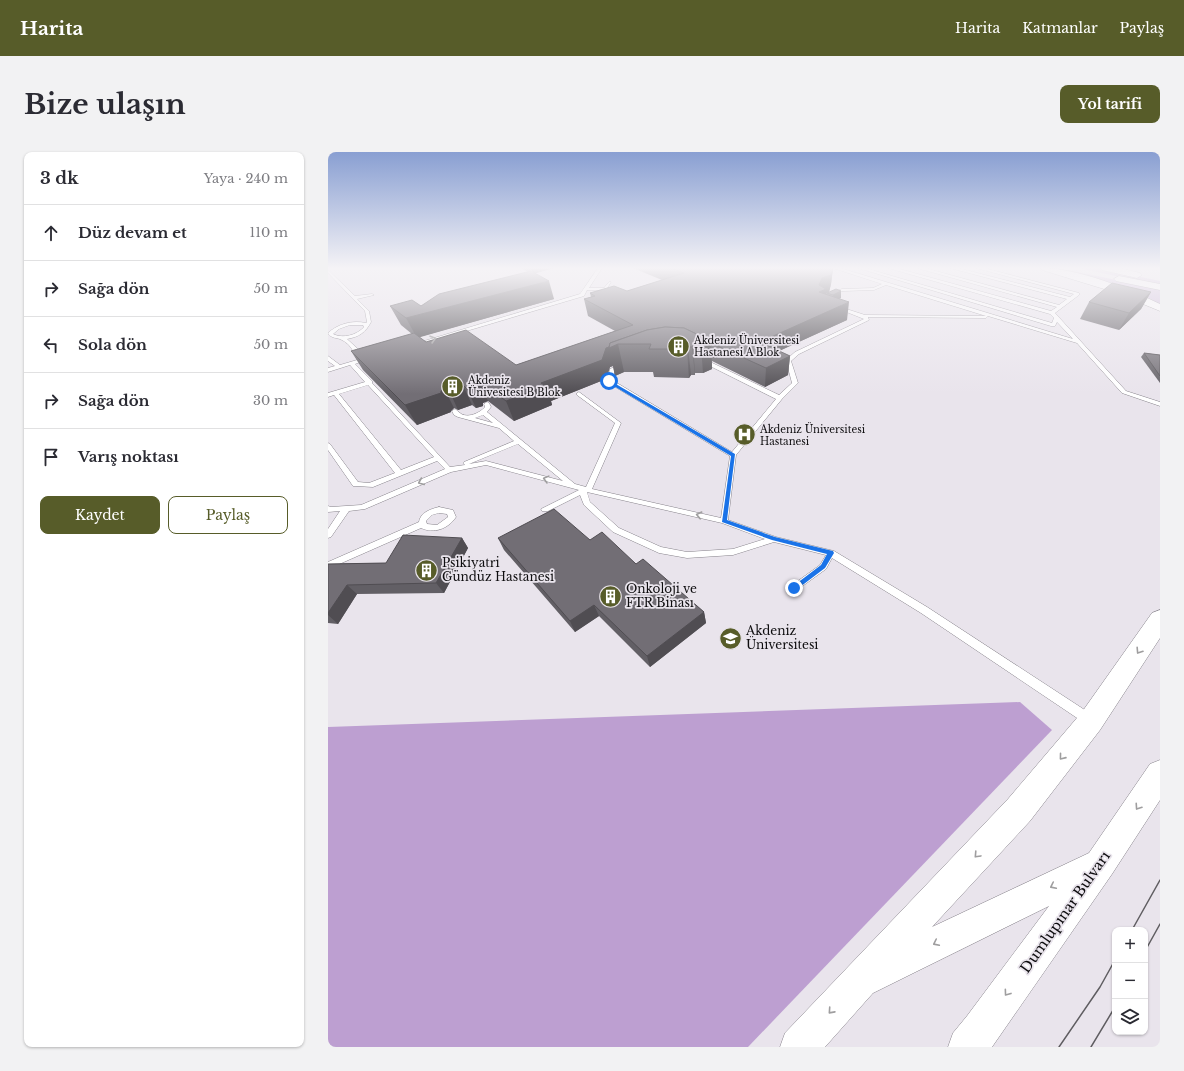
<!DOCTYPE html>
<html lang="tr">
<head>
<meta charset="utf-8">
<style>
  :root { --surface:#fff; --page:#f2f2f3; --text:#2b2b33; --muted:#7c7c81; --line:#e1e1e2; --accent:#575c29 }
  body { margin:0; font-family:"Libre Baskerville",serif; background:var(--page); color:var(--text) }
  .controls { position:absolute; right:12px; bottom:12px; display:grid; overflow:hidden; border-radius:8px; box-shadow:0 1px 3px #0004 }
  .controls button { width:36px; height:36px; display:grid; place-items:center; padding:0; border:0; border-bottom:1px solid var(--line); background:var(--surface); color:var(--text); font:20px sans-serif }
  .stop { position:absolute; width:12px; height:12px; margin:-9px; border:3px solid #1a73e8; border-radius:50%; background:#fff }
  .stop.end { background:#1a73e8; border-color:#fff; box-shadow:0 1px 4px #0008 }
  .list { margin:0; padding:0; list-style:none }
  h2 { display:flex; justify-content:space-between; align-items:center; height:52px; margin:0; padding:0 16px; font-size:17px }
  h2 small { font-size:13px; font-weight:400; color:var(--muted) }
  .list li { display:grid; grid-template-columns:26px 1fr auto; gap:12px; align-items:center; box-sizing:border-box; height:56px; padding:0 16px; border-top:1px solid var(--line) }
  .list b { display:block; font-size:15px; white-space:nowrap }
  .list em { font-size:13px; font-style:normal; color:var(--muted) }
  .actions { display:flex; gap:8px; padding:12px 16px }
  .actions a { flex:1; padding:9px 0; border:1px solid var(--accent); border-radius:8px; text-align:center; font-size:14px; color:var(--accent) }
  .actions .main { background:var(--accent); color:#fff }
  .icon { flex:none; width:22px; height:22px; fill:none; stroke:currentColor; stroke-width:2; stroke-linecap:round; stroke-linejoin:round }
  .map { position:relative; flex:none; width:832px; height:895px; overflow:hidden; border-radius:8px }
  header { display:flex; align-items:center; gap:24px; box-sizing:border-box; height:56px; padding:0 20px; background:var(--accent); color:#fff }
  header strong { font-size:19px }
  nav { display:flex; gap:22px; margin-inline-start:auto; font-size:14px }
  .intro { display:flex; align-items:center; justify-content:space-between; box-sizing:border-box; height:96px; padding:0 24px }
  h1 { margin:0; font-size:28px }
  .button { padding:10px 18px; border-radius:8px; background:var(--accent); color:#fff; font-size:14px; font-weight:700 }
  main { display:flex; gap:24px; padding:0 24px }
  aside { flex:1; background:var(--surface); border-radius:8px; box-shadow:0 1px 3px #0004 }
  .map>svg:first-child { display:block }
  .green { fill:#c8b2d7 }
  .forest { fill:#bd9fd1 }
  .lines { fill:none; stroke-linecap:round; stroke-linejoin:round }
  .lane-casing { stroke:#87838b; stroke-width:1 }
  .primary-casing { stroke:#87838b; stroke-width:1 }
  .highway-casing { stroke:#87838b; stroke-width:1 }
  .lane { fill:#fff; fill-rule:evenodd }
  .primary { fill:#fff; fill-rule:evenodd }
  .highway { fill:#fff; fill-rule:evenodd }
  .tram { stroke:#5f5d61; stroke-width:1.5 }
  .wall { fill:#625f65 }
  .shaded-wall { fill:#504d52 }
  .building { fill:#726e75; stroke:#504d52 }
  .oneway { stroke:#9f9e9f }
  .route { fill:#1a73e8 }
  .labels { text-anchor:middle; stroke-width:3.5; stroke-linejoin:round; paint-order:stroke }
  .far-poi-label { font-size:10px; fill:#0e0d0f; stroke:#e9e4ec; text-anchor:start }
  .poi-label { font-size:12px; fill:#0e0d0f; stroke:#e9e4ec; text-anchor:start }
  .near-street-label { font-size:14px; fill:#0e0d0f; stroke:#e9e4ec }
</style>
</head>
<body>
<header>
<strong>Harita</strong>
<nav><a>Harita</a><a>Katmanlar</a><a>Paylaş</a></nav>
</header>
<div class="intro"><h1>Bize ulaşın</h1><a class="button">Yol tarifi</a></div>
<main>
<aside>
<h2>3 dk<small>Yaya · 240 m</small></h2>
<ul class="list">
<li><svg class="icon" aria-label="ahead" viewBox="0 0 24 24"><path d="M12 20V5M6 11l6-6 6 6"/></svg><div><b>Düz devam et</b></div><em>110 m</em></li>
<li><svg class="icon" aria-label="right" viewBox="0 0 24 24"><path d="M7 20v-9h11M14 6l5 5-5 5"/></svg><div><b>Sağa dön</b></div><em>50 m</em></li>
<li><svg class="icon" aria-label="left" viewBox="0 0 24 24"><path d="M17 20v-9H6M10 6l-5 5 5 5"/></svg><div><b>Sola dön</b></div><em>50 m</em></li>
<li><svg class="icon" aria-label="right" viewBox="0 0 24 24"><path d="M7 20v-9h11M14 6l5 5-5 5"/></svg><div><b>Sağa dön</b></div><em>30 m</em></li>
<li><svg class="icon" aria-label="arrive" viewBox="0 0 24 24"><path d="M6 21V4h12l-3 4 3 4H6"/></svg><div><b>Varış noktası</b></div></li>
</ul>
<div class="actions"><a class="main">Kaydet</a><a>Paylaş</a></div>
</aside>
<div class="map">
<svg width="832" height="895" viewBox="0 0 832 895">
  <rect width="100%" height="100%" fill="#e9e4ec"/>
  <g class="green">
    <polygon points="723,116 730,116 832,137 832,152 768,129"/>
    <polygon points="749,116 770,116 832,129 832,133"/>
  </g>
  <polygon class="forest" points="692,550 724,578 420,895 0,895 0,575"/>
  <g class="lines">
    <defs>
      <g id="lane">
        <polygon points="270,116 274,116 261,136 276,136 281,130 283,130 278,138 259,138 256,144 88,194 83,193 252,142"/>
        <path d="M505,116H512L745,187L729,170L727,174H723L530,116H537L724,171L726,166L722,162L560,116H568L723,159L729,155L589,116H597L731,153L739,147L622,116H630L742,145L746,142L648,116H656L751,141V143L727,161L798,239L832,250V254L794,241L749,191L660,164L658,166L540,165L541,168L471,202L463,209L470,231L454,247L408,303L400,368L448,385L506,399L599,455L766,564L767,568L766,572L762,573L758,572L593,461L504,406L498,417L469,438H463L462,436L463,434L492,413L498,403L446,390L405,403L359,406L331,401L285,380L256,353L252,343L220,359H214L213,357L251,338L158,313L123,320L37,357L21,359L3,385L0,386V377L12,359L0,360V354L3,355L33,353L117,317L109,309L45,335L28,334H25L0,298V291L2,292L30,330L41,331L67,321L6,243L0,245V241L37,230L22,213L0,220V216L7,214L0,209V204L12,213L29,208C27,200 21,191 14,188C9,185 3,187 0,181C10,172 24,168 38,171L39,170L37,159L0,121V118L27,144L44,142L46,143L29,147L41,159L43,170C38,180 31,185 19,187L31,198L34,206L41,204L44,206L27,212L44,229V231L122,315L137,313L135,311L136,310L186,289L171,276L130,265L126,263L124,259L127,257C129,258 130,260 132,261C139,267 152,261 157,255L156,252L159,250L161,251L163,255L159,260L247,332L258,335L287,271L249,243V241L251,240L293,271L264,337L393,366L402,304L279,230L282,217L293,212H297V214L287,218L284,228L404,300L448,247L372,209V207H376L451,243L464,231L458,208L467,200L536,167L506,155V153L537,163L658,164L558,133L546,138L515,139L499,144V142L514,137L545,136L554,132ZM22,173H35L36,175C29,183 15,187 5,182L11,177ZM40,233L106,305L73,318L11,242ZM155,263L165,271L147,266ZM190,292L235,329L158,309L141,312ZM259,340L394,371L437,387L405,397L359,400L333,395L291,376L262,350Z"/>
        <path d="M111,355L125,358L128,365C120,377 106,382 93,376L0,417V410L91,370C92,361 102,357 111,355ZM111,361L119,362L120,365L109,373L99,372L98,369L104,363Z"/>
      </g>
      <polygon id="primary" points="832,458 832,486 772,578 702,669 604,775 761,701 822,612 832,608 832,648 784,722 664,895 620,895 625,881 639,864 721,754 545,841 497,895 452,895 457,881 680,647 754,560 824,461"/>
      <g id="highway">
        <path d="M713,116C749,116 799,136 832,152V159L786,140L714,118Z"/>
        <polygon points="773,116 792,116 812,121 814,123 809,126 774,118"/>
        <polygon points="791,124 832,132 832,138 788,129 786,127"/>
      </g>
    </defs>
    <use href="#lane" class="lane-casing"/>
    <use href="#primary" class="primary-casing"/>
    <use href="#highway" class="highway-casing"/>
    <use href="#lane" class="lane"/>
    <use href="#primary" class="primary"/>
    <use href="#highway" class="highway"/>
    <g class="tram">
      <polyline points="804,778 832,728"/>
      <polyline points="817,799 832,772"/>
      <polyline points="731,895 772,835 787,808"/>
      <polyline points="763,895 787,855"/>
    </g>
  </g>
  <g class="wall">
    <polygon points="193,116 226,116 207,121 226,147 91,185 98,190 188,213 287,179 260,164 256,147 263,145 262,141 299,139 334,128 305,116 505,116 503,132 501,140 513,139 513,146 510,147 519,168 451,199 462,204 460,223 437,235 384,209 384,217 375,221 367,221 367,223 363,223 361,226 326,225 325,220 296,220 287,224 285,214 282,215 278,227 223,249 224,253 186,269 160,249 155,251 155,254 148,256 144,253 130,258 126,256 123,259 123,260 89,273 35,218 23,199 84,182 73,173 62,154 93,154 200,120"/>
    <polygon points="823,140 813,157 791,178 752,167 761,150"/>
    <polygon points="816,201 832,203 832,231 813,205"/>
    <polygon points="134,386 140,396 116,441 29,442 10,472 0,471 0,412 58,411"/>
    <polygon points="170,386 262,388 308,412 376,460 378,471 322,515 271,464 247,480 176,398"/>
  </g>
  <g class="shaded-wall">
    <polygon points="203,116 226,116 205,122"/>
    <polygon points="505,116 503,132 501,140 498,141 496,154 489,157 491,133 494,126"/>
    <polygon points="221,129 226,147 89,186 78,166"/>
    <polygon points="513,139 513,146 504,150 505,143"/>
    <polygon points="823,140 813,157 791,178 801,161"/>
    <polygon points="521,150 519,168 431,208 432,190"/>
    <polygon points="308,185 323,192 290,192 296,220 287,224 285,214 282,215 278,227 223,249 224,253 186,269 178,249 278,196"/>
    <polygon points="383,189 384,217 375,221 373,193"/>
    <polygon points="365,193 367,221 367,223 364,195"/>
    <polygon points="360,195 363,223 361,226 359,197"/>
    <polygon points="462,204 460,223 437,235 438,216"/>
    <polygon points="151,229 160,249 155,251 155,254 148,256 139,237 146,231"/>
    <polygon points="135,233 144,253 130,258 121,238"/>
    <polygon points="116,236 126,256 123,259 123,260 89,273 77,253 113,239"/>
    <polygon points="134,386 140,396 116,441 108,431"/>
    <polygon points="19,433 29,442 10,472 0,463 0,461"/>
    <polygon points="266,453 271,464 247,480 242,469"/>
    <polygon points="376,460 378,471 322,515 319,504"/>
  </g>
  <g class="building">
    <polygon points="343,116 505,116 503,123 494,126 491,133 498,137 491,140 521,150 432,190 462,204 438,216 383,191 383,189 356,176 337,175 319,178 282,191 281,195 278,196 274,208 213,231 218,234 178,249 151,229 146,231 146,234 139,237 135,233 121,238 116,236 113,239 113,241 77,253 23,199 86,181 98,190 138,178 188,213 305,173 256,147 267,144 262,141 286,134 299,139 356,121"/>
    <polygon points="203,119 221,129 78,166 62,154 84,148 93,154 111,142"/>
    <polygon points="784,131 823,140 801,161 761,150"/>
    <polygon points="508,137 513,139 505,143 499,141"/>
    <polygon points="337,175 356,176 383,189 373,193 365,193 364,195 360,195 359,197 321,197 323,192 290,192 281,196 282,191 319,178"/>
    <polygon points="816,201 832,203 832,224"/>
    <polygon points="226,357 262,388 274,380 308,412 315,407 376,460 319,504 266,453 242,469 170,386"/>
    <polygon points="75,383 134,386 108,431 19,433 0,461 0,412 58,411"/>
  </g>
  <defs><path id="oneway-chevron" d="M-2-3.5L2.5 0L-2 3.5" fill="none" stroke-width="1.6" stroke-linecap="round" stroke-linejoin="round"/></defs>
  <g class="oneway">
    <use href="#oneway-chevron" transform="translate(105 187) rotate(-16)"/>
    <use href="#oneway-chevron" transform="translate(218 327) rotate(-165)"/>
    <use href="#oneway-chevron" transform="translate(93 330) rotate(157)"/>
    <use href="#oneway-chevron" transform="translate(371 363) rotate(-167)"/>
    <use href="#oneway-chevron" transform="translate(811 499) rotate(123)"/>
    <use href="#oneway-chevron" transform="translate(734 605) rotate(129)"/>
    <use href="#oneway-chevron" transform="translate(810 655) rotate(124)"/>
    <use href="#oneway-chevron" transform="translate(649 703) rotate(133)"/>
    <use href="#oneway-chevron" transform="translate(725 734) rotate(154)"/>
    <use href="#oneway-chevron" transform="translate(608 791) rotate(154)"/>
    <use href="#oneway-chevron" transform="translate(679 841) rotate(126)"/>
    <use href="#oneway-chevron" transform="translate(503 859) rotate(132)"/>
  </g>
  <linearGradient id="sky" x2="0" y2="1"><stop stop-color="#899fd2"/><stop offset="0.48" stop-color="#f5f3f6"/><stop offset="1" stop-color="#f5f3f6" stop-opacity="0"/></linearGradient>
  <rect width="832" height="242" fill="url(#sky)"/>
  <polygon class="route" points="281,228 407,302 399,368 447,385 505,399 506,401 497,416 468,438 464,438 464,435 493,413 499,402 444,388 394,370 403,304 279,230"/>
  <defs>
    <symbol id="building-disc" viewBox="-11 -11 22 22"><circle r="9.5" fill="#575c29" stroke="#e9e4ec"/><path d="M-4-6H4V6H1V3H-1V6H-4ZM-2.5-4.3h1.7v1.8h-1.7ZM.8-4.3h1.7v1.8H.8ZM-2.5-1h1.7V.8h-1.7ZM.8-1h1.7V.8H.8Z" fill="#fff"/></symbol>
    <symbol id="hospital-disc" viewBox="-11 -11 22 22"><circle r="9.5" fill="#575c29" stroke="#e9e4ec"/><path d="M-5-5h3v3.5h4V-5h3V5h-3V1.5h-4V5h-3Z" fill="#fff"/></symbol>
    <symbol id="university-disc" viewBox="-11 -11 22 22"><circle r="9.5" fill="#575c29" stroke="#e9e4ec"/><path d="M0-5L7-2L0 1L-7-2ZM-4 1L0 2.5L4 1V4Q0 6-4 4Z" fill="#fff"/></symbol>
  </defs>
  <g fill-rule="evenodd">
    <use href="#building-disc" x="338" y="182" width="25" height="25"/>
    <use href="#building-disc" x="112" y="222" width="25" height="25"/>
    <use href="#hospital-disc" x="404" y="270" width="25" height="25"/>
    <use href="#building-disc" x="86" y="406" width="25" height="25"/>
    <use href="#building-disc" x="270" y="432" width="25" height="25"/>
    <use href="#university-disc" x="390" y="474" width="25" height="25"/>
  </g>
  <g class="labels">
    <g class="far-poi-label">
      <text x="366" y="192">Akdeniz Üniversitesi<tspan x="366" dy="12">Hastanesi A Blok</tspan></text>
      <text x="140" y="232">Akdeniz<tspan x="140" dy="12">Ünivesitesi B Blok</tspan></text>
      <text x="432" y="281">Akdeniz Üniversitesi<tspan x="432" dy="12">Hastanesi</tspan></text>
    </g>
    <g class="poi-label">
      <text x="114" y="415">Psikiyatri<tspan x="114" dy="14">Gündüz Hastanesi</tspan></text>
      <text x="298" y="441">Onkoloji ve<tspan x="298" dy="14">FTR Binası</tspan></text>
      <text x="418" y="483">Akdeniz<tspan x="418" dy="14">Üniversitesi</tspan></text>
    </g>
    <g class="near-street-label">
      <text transform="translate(737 760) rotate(-55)" y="5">Dumlupınar Bulvarı</text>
    </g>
  </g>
</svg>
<div class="controls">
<button>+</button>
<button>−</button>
<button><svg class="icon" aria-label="layers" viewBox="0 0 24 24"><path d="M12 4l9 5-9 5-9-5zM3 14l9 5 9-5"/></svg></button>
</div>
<div class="stop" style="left:281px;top:229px"></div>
<div class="stop end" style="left:466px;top:436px"></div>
</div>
</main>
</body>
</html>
